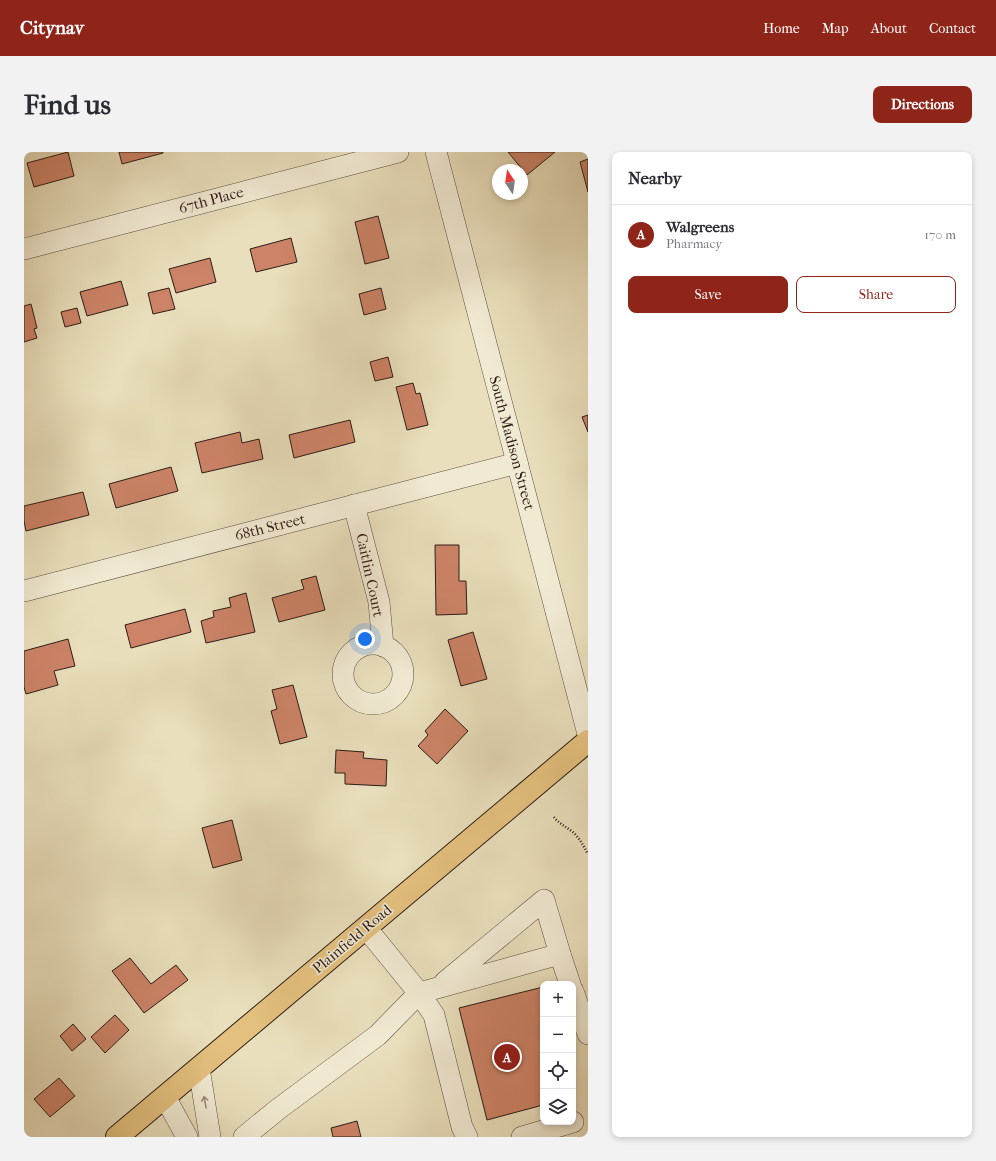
<!DOCTYPE html>
<html lang="en">
<head>
<meta charset="utf-8">
<style>
  :root { --surface:#fff; --page:#f2f2f3; --text:#2b2b33; --muted:#7c7c81; --line:#e1e1e2; --accent:#8f2418 }
  body { margin:0; font-family:"IM FELL French Canon",serif; background:var(--page); color:var(--text) }
  .controls { position:absolute; right:12px; bottom:12px; display:grid; overflow:hidden; border-radius:8px; box-shadow:0 2px 6px #0003 }
  .controls button { width:36px; height:36px; display:grid; place-items:center; padding:0; border:0; border-bottom:1px solid var(--line); background:var(--surface); color:var(--text); font:20px sans-serif }
  .compass { position:absolute; left:468px; top:12px; width:36px; height:36px; border-radius:50%; background:var(--surface); box-shadow:0 2px 6px #0003; rotate:347deg }
  .you { position:absolute; left:341px; top:487px; width:14px; height:14px; margin:-10px; border:3px solid #fff; border-radius:50%; background:#1a73e8; box-shadow:0 0 0 6px #1a73e833 }
  .badge { display:grid; place-items:center; width:26px; height:26px; border-radius:50%; background:var(--accent); color:#fff; font-size:13px; font-weight:700 }
  .pin { position:absolute; translate:-50% -50%; border:2px solid #fff; box-shadow:0 1px 4px #0006 }
  .list { margin:0; padding:0; list-style:none }
  h2 { display:flex; justify-content:space-between; align-items:center; height:52px; margin:0; padding:0 16px; font-size:17px }
  h2 small { font-size:13px; font-weight:400; color:var(--muted) }
  .list li { display:grid; grid-template-columns:26px 1fr auto; gap:12px; align-items:center; box-sizing:border-box; height:60px; padding:0 16px; border-top:1px solid var(--line) }
  .list b { display:block; font-size:15px; white-space:nowrap }
  .list p { margin:0; font-size:13px; white-space:nowrap; color:var(--muted) }
  .list em { font-size:13px; font-style:normal; color:var(--muted) }
  .actions { display:flex; gap:8px; padding:12px 16px }
  .actions a { flex:1; padding:9px 0; border:1px solid var(--accent); border-radius:8px; text-align:center; font-size:14px; color:var(--accent) }
  .actions .main { background:var(--accent); color:#fff }
  .icon { flex:none; width:22px; height:22px; fill:none; stroke:currentColor; stroke-width:2; stroke-linecap:round; stroke-linejoin:round }
  .map { position:relative; flex:none; width:564px; height:985px; overflow:hidden; border-radius:8px }
  header { display:flex; align-items:center; gap:24px; box-sizing:border-box; height:56px; padding:0 20px; background:var(--accent); color:#fff }
  header strong { font-size:19px }
  nav { display:flex; gap:22px; margin-inline-start:auto; font-size:14px }
  .intro { display:flex; align-items:center; justify-content:space-between; box-sizing:border-box; height:96px; padding:0 24px }
  h1 { margin:0; font-size:28px }
  .button { padding:10px 18px; border-radius:8px; background:var(--accent); color:#fff; font-size:14px; font-weight:700 }
  main { display:flex; gap:24px; padding:0 24px }
  aside { flex:1; background:var(--surface); border-radius:8px; box-shadow:0 2px 6px #0003 }
  .map>svg:first-child { display:block }
  .building { fill:#cc8367; stroke:#2c1c16 }
  .lines { fill:none; stroke-linecap:round; stroke-linejoin:round }
  .minor-casing { stroke:#5b4d40; stroke-width:22 }
  .major-casing { stroke:#2c1c16; stroke-width:24 }
  .path { stroke:#2c1c16; stroke-width:2.5; stroke-dasharray:1 2; stroke-linecap:butt }
  .minor { stroke:#f1ead3; stroke-width:21 }
  .major { stroke:#e4c07e; stroke-width:22 }
  .oneway { stroke:#988d7e }
  .labels { text-anchor:middle; stroke-width:3; stroke-linejoin:round; paint-order:stroke }
  .street-label { font-size:15px; fill:#2c1c16; stroke:#f1ead3 }
</style>
</head>
<body>
<header>
<strong>Citynav</strong>
<nav><a>Home</a><a>Map</a><a>About</a><a>Contact</a></nav>
</header>
<div class="intro"><h1>Find us</h1><a class="button">Directions</a></div>
<main>
<div class="map">
<svg width="564" height="985" viewBox="0 0 564 985">
  <rect width="100%" height="100%" fill="#e9dfbc"/>
  <filter id="stains"><feTurbulence type="fractalNoise" baseFrequency=".005" numOctaves="4"/><feColorMatrix values="0 0 0 0 .2 0 0 0 0 .09 0 0 0 0 .02 0 0 0 .5 -.17"/></filter>
  <radialGradient id="worn" r=".72"><stop offset=".6" stop-color="#630" stop-opacity="0"/><stop offset="1" stop-color="#630" stop-opacity=".3"/></radialGradient>
  <g class="building">
    <polygon points="44,0 50,24 10,35 3,11"/>
    <polygon points="95,0 139,0 139,1 98,12"/>
    <polygon points="484,0 531,0 503,23"/>
    <polygon points="564,7 564,40 556,10"/>
    <polygon points="354,64 365,106 341,112 331,70"/>
    <polygon points="267,86 273,110 232,120 226,97"/>
    <polygon points="186,106 192,130 152,141 145,117"/>
    <polygon points="97,129 104,153 63,164 56,140"/>
    <polygon points="145,136 151,157 129,162 124,141"/>
    <polygon points="357,136 362,157 340,163 335,142"/>
    <polygon points="7,152 13,176 10,177 13,186 0,190 0,154"/>
    <polygon points="53,156 57,171 41,175 37,160"/>
    <polygon points="364,205 369,225 351,229 346,210"/>
    <polygon points="389,231 392,242 396,241 404,273 383,278 372,235"/>
    <polygon points="564,263 564,280 558,265"/>
    <polygon points="326,268 331,290 270,306 265,283"/>
    <polygon points="216,280 218,291 235,287 239,307 178,321 171,291"/>
    <polygon points="147,315 154,339 92,356 85,332"/>
    <polygon points="59,340 65,363 2,379 0,369 0,354"/>
    <polygon points="411,393 435,393 435,429 442,429 443,462 412,463"/>
    <polygon points="292,424 301,458 255,470 248,446 280,437 277,428"/>
    <polygon points="222,441 231,480 182,491 177,469 190,465 189,459 207,455 205,446"/>
    <polygon points="161,457 167,480 107,496 101,473"/>
    <polygon points="449,480 463,527 437,534 424,488"/>
    <polygon points="44,487 51,514 30,519 34,533 2,542 0,535 0,499"/>
    <polygon points="269,533 283,585 256,592 247,559 253,557 248,538"/>
    <polygon points="421,557 444,579 413,612 394,594 404,583 401,579"/>
    <polygon points="312,598 340,600 339,606 363,608 362,634 321,632 321,621 311,621"/>
    <polygon points="208,668 218,708 189,716 178,676"/>
    <polygon points="106,806 127,832 152,813 164,828 120,861 88,819"/>
    <polygon points="519,835 519,953 463,968 435,856"/>
    <polygon points="91,863 105,878 81,901 67,885"/>
    <polygon points="49,872 62,887 48,899 36,884"/>
    <polygon points="35,926 51,944 26,965 10,947"/>
    <polygon points="333,969 337,985 309,985 307,976"/>
  </g>
  <g class="lines">
    <defs>
      <g id="minor">
        <polyline points="412,0 564,582"/>
        <polyline points="0,97 374,0"/>
        <polyline points="330,353 355,450 359,494"/>
        <polyline points="0,439 493,311"/>
        <circle cx="349" cy="522" r="30"/>
        <polyline points="421,830 520,748 536,802"/>
        <polyline points="549,839 564,882"/>
        <polyline points="175,916 186,985"/>
        <polyline points="141,945 163,985"/>
        <polyline points="220,985 253,958 354,883 395,841 342,776"/>
        <polyline points="443,985 438,975 410,863 395,841 536,802 546,832"/>
        <polyline points="498,985 549,970"/>
      </g>
      <polyline id="major" points="93,985 564,589"/>
    </defs>
    <use href="#minor" class="minor-casing"/>
    <use href="#major" class="major-casing"/>
    <path class="path" d="M530,665C535,672 543,675 550,681C556,687 560,695 564,702"/>
    <use href="#minor" class="minor"/>
    <use href="#major" class="major"/>
  </g>
  <defs><path id="oneway-shaft" d="M-6 0H5M1.5-3L5.5 0L1.5 3" fill="none" stroke-width="1.6" stroke-linecap="round" stroke-linejoin="round"/></defs>
  <use class="oneway" href="#oneway-shaft" transform="translate(181 950) rotate(-100)"/>
  <g class="labels">
    <g class="street-label">
      <text transform="translate(187 48) rotate(-15)" y="5">67th Place</text>
      <text transform="translate(488 291) rotate(75)" y="5">South Madison Street</text>
      <text transform="translate(246 375) rotate(-14)" y="5">68th Street</text>
      <text transform="translate(346 423) rotate(78)" y="5">Caitlin Court</text>
      <text transform="translate(328 787) rotate(-40)" y="5">Plainfield Road</text>
    </g>
  </g>
  <rect width="100%" height="100%" filter="url(#stains)"/>
  <rect width="100%" height="100%" fill="url(#worn)"/>
</svg>
<div class="controls">
<button>+</button>
<button>−</button>
<button><svg class="icon" aria-label="locate" viewBox="0 0 24 24"><circle cx="12" cy="12" r="6"/><path d="M12 2v4M12 18v4M2 12h4M18 12h4"/></svg></button>
<button><svg class="icon" aria-label="layers" viewBox="0 0 24 24"><path d="M12 4l9 5-9 5-9-5zM3 14l9 5 9-5"/></svg></button>
</div>
<svg class="compass" viewBox="-18 -18 36 36"><path d="M0-13l5 13h-10z" fill="#e53935"/><path d="M0 13l5-13h-10z" fill="#7c7c81"/></svg>
<div class="you"></div>
<div class="pin badge" style="left:483px;top:905px">A</div>
</div>
<aside>
<h2>Nearby<small></small></h2>
<ul class="list">
<li><span class="badge">A</span><div><b>Walgreens</b><p>Pharmacy</p></div><em>170 m</em></li>
</ul>
<div class="actions"><a class="main">Save</a><a>Share</a></div>
</aside>
</main>
</body>
</html>
